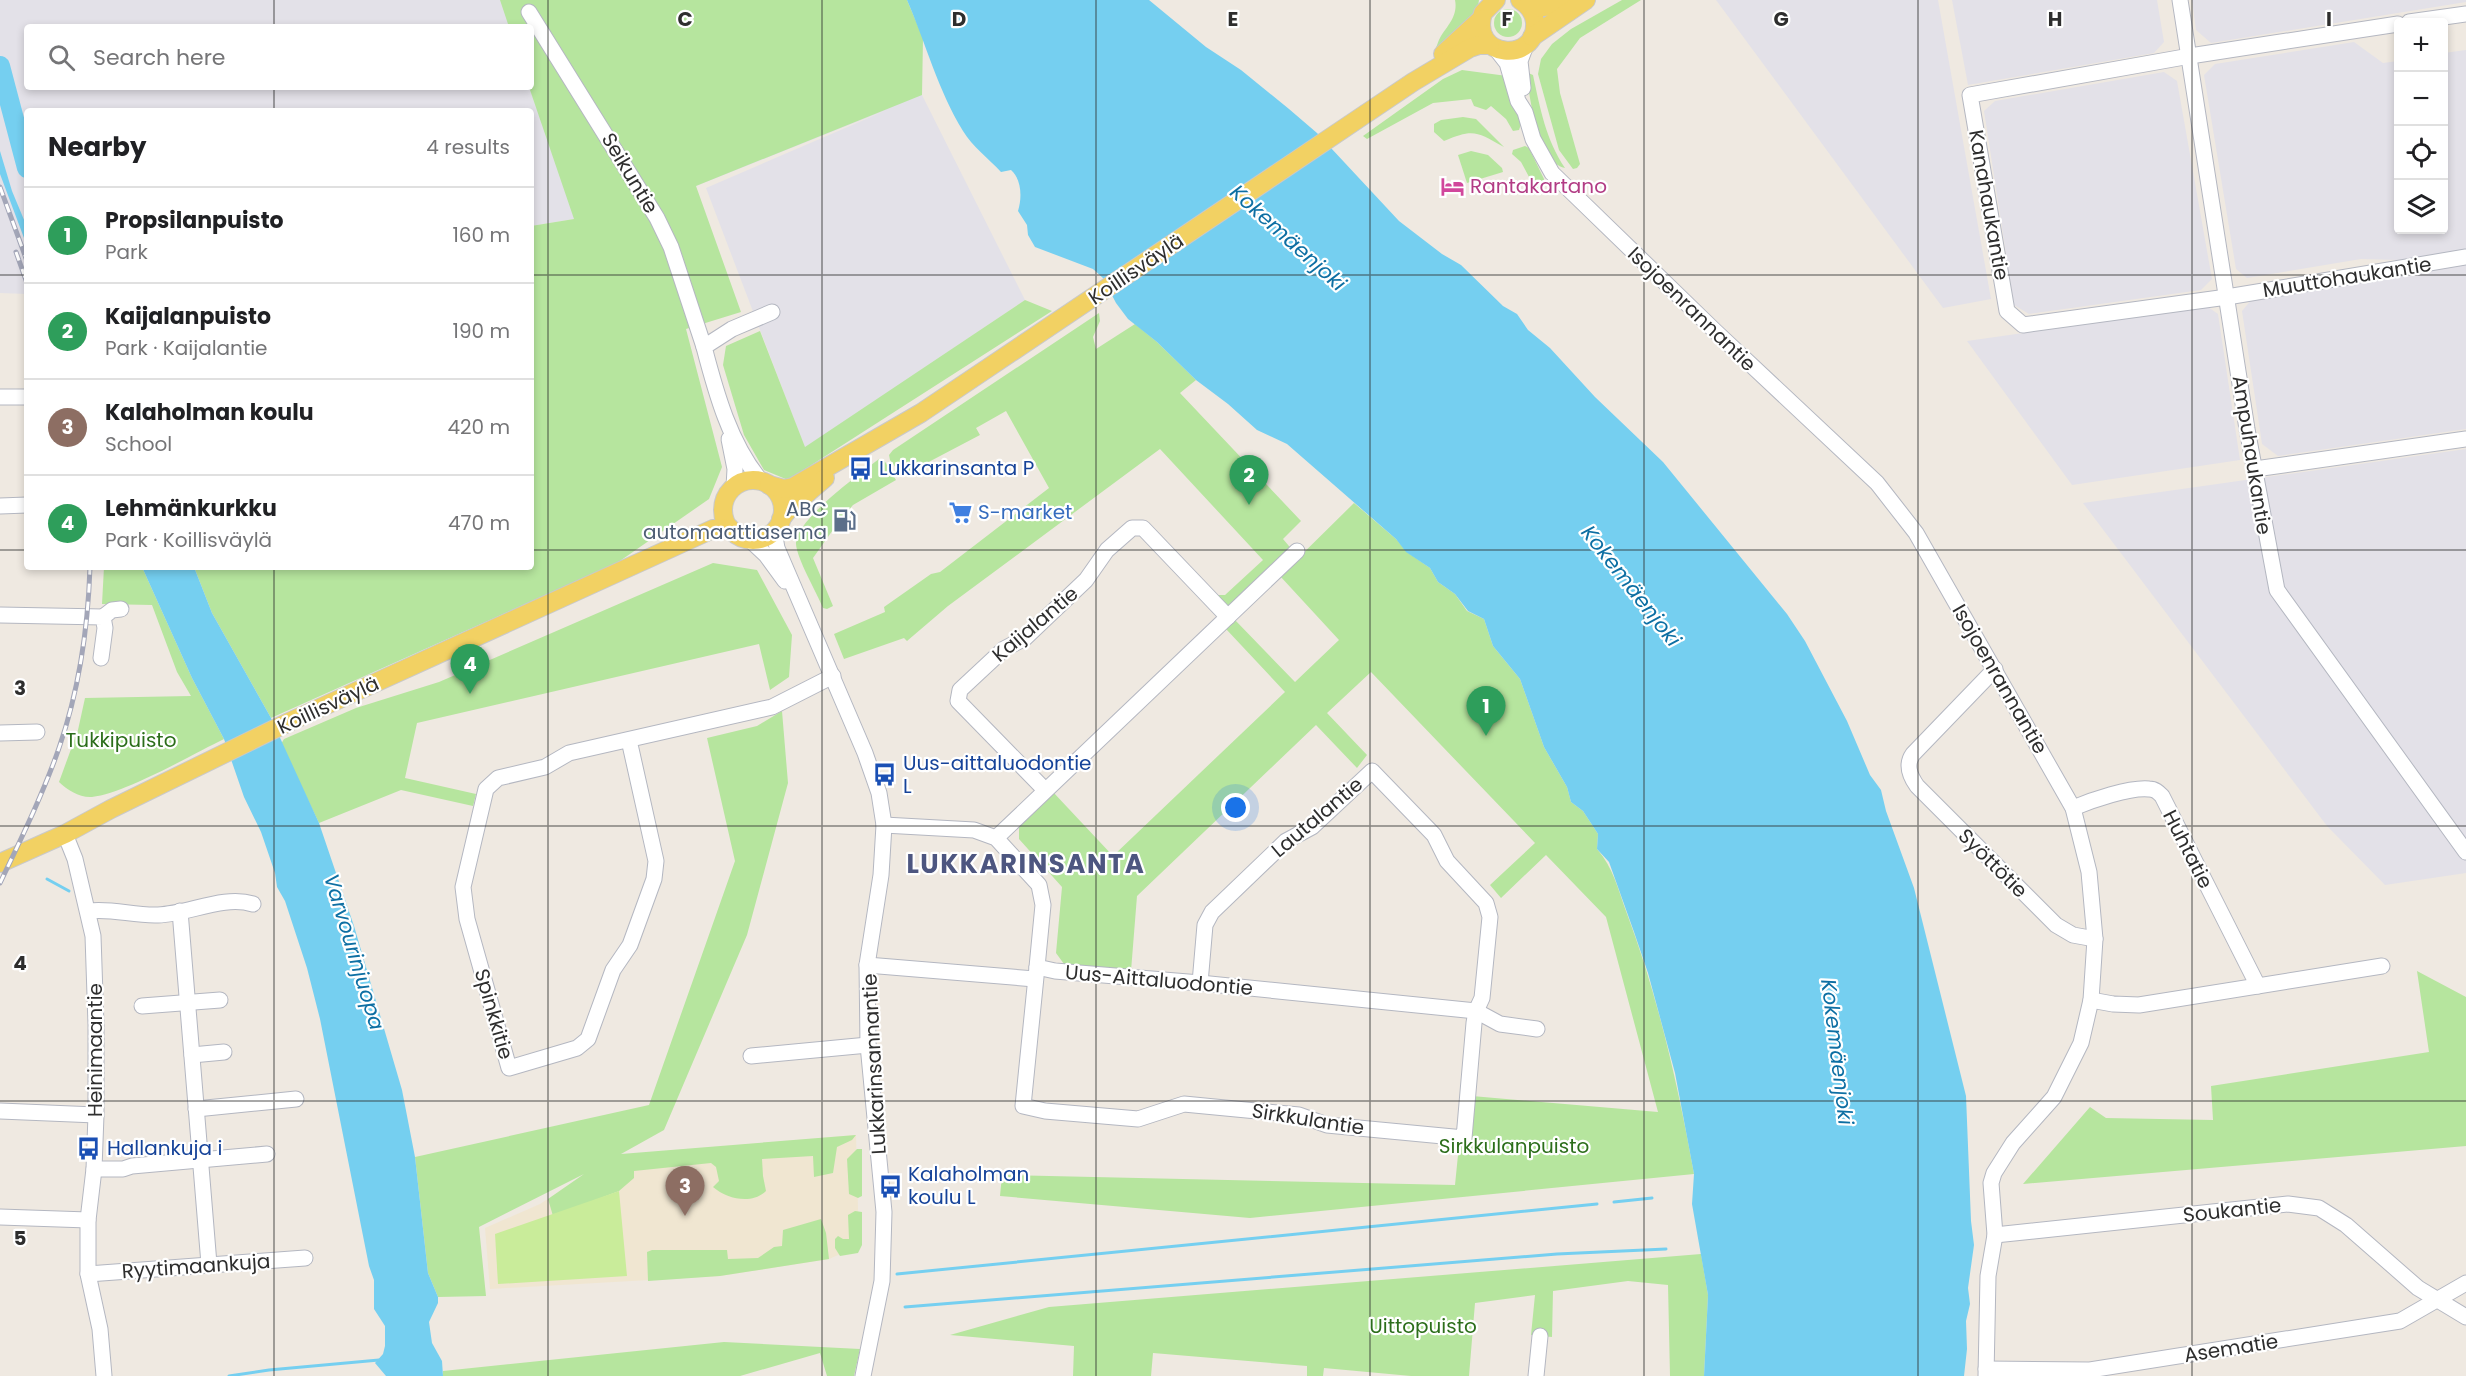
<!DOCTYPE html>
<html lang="en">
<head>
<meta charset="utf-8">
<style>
  :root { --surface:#fff; --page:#f2f2f2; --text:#202124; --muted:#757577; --line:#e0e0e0; --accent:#2563eb }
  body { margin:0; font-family:Poppins,sans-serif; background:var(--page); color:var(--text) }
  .controls { position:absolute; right:18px; top:18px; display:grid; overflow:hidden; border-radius:6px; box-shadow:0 3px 9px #0003 }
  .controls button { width:54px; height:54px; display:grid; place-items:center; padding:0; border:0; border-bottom:2px solid var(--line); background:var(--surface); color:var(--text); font:30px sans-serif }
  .you { position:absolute; left:1236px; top:808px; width:21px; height:21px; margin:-15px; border:4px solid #fff; border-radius:50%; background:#1a73e8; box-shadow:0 0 0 9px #1a73e833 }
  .badge { display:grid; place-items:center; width:39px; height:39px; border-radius:50%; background:var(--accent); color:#fff; font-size:20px; font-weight:700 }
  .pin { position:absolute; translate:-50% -50px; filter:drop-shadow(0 2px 3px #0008) }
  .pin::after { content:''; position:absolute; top:32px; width:21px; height:18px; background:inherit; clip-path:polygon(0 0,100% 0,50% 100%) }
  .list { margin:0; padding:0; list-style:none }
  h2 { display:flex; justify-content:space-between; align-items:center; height:78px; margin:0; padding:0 24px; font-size:26px }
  h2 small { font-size:20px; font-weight:400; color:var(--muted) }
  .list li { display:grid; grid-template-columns:39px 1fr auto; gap:18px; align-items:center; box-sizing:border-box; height:96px; padding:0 24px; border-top:2px solid var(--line) }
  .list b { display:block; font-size:22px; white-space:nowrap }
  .list p { margin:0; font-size:20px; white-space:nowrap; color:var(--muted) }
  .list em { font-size:20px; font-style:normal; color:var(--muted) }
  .icon { flex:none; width:33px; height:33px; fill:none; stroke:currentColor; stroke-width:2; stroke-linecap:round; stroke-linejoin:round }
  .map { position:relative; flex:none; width:2466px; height:1376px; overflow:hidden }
  .search { position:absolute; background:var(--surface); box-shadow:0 3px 9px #0003; left:24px; top:24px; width:510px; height:66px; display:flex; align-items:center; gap:15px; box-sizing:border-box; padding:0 21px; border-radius:6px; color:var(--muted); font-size:22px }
  .panel { position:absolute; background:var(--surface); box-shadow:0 3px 9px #0003; left:24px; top:108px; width:510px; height:462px; border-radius:6px }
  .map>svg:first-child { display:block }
  .industrial { fill:#e3e1e8; fill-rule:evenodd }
  .education { fill:#f0e6d1 }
  .green { fill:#b6e59e }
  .pitch { fill:#c9ec9a }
  .water { fill:#75cff0 }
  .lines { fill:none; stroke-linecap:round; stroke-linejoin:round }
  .stream { stroke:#75cff0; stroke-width:3 }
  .river { stroke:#75cff0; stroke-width:20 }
  .minor-casing { stroke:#b4b7c1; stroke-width:17 }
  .major-casing { stroke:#c9c9c9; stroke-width:20 }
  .minor { stroke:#fff; stroke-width:15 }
  .major { stroke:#f2d163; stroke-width:18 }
  .rail-casing { stroke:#a3a6b8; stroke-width:5 }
  .rail { stroke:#fff; stroke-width:3; stroke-dasharray:9; stroke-linecap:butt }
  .grid { fill:none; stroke:#2e2e2e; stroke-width:1.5; stroke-opacity:0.55 }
  .labels { text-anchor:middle; stroke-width:4.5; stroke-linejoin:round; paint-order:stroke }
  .street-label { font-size:20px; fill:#2e2e2e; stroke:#fff }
  .hotel-label { font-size:20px; fill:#b23c85; stroke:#fff; text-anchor:start }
  .transit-label { font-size:20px; fill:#164399; stroke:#fff; text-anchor:start }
  .service-label { font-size:20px; fill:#4e5e75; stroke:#fff; text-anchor:end }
  .shop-label { font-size:20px; fill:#366cbe; stroke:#fff; text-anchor:start }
  .park-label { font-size:20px; fill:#2c6e1b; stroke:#fff }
  .water-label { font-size:21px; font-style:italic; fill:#0d6fa3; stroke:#fff }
  .district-label { font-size:26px; font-weight:bold; letter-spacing:1.5px; fill:#4d5680; stroke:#fff }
  .grid-label { font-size:20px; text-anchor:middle; font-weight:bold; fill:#2e2e2e; stroke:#fff; stroke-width:4.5; stroke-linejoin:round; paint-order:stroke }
</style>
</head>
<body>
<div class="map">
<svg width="2466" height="1376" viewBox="0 0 2466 1376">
  <rect width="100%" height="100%" fill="#efe9e1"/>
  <g class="industrial">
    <path d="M0,0H891L922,95L1025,300L805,448L706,188L887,110L696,186L574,219L531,226V111H27V294L0,293ZM27,27H531V87H27Z"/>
    <polygon points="1716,0 1938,0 1991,299 1943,308"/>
    <polygon points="1952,0 2157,0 2164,42 2154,53 1968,85"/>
    <polygon points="2192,0 2466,0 2466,2 2211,43 2196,30"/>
    <polygon points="2354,42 2383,63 2398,61 2398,230 2444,230 2444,53 2466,50 2466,250 2399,260 2361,259 2247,278 2236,269 2204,75 2215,64"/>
    <polygon points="2164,72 2177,81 2212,279 2201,290 2029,314 2014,305 1984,111 1995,101"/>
    <polygon points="2466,265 2466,429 2278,456 2262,444 2242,311 2252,299"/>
    <polygon points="2208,307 2218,314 2240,460 2072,485 1967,341"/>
    <polygon points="2466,449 2466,873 2385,885 2327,826 2083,503"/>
  </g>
  <polygon class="education" points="856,1135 859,1246 829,1259 720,1276 490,1289 485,1228 540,1204 618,1153 622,1155"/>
  <g class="green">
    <polygon points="500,0 907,0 923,38 922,95 696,186 741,312 686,329 722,467 709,499 617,563 271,718 212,613 194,567 531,567 531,226 574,219 529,87 531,27 509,27"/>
    <path d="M1455,0H1479C1477,23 1449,40 1434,54C1436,48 1438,41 1441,36C1449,24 1458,15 1455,0Z"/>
    <polygon points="1622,0 1641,0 1580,38 1557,69 1560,93 1580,164 1577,168 1573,169 1559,150 1538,74 1541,59 1552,44 1571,29"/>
    <circle cx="1508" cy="23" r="14"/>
    <polygon points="1462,70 1507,76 1521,124 1519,130 1513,131 1506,119 1491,106 1486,110 1474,106 1471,99 1433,103 1367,139 1363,136 1443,79"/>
    <path d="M1526,72L1533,75C1540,108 1546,140 1565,168C1537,162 1530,97 1526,72Z"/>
    <path d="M1463,117L1476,119L1504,147C1477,132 1474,128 1444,141L1434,132V124L1441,120Z"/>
    <polygon points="1525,146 1529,148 1544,179 1543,187 1536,190 1521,162 1512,154 1513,150"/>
    <polygon points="1471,151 1488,155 1502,168 1503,172 1467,183 1458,155"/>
    <polygon points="1025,300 1052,311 788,480 764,470 744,435 723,365 726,346 760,331 805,447"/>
    <polygon points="1099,313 1100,321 1093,337 1096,349 1135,324 1157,342 1196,380 1180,393 1301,521 1283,539 1294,552 1237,605 1226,605 1217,595 1225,595 1263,560 1160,449 948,606 907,641 904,638 844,659 834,634 885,612 884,607 931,574 940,572 1049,488 1006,411 976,428 980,435 902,476 890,460 889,455 893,450"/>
    <path d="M879,459L884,460L896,480L853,505L840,520L813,558L833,606L827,609L823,608C817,593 797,559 796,544C794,521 861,473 879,459Z"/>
    <path d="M1354,503L1396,539L1407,552L1430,568L1438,582L1455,594L1467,611L1484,619L1493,646L1520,679L1544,747L1567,787L1571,802L1583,811L1598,834L1597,849C1613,867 1618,889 1626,911C1658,996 1678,1085 1694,1174L1250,1218L1000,1196L1002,1175L1455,1185L1459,1145L1472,1096L1658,1112L1606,917L1546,855L1501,898L1490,885L1535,843L1371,672L1327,713L1367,755L1357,768L1316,725L1137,896L1131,971L1064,964L1056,953L1062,887L1019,839V826L1053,792L1113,856L1285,692L1226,629L1235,620L1295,682L1339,640L1280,576Z"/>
    <polygon points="713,563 757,570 792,635 789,677 770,690 759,644 417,723 405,778 476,794 473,806 401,790 319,823 281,744 284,739 356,708 439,682"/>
    <path d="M104,567H142L192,678L224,739C191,755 126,793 92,797C80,798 67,790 59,782L78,730L85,698L191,696L177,672L152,605L102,604Z"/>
    <path d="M782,711L788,783L747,935L664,1130L621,1154L856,1135L852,1140L837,1147L833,1173L814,1177L813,1156L762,1159L763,1176L766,1191C752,1205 727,1199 713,1187L719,1181L716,1167L711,1163L634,1171V1178L619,1191L553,1216L548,1199L584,1174L479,1227L486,1296L438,1297L428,1273L415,1157L649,1105L735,861L707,738L757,726Z"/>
    <polygon points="2417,971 2466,997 2466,1146 2023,1184 2090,1107 2106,1118 2213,1120 2211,1086 2429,1052"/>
    <polygon points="857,1149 862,1149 862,1196 858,1198 849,1194 847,1159"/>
    <polygon points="855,1211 862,1212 862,1245 858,1253 840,1256 835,1248 835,1239 838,1236 843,1239 849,1239 848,1215"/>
    <polygon points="821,1219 826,1233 829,1259 720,1276 648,1281 647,1252 652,1250 727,1250 728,1259 758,1258 774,1247 782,1246 783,1230"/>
    <polygon points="1701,1254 1708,1295 1704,1376 1670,1376 1668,1285 1628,1281 1553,1291 1552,1337 1531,1335 1535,1295 1475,1303 1469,1376 1411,1376 1324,1368 1323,1376 1307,1376 1307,1366 1153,1353 1151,1376 1073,1376 1074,1346 950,1335 1049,1307"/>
    <polygon points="724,1342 860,1349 854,1376 827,1376 820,1353 740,1376 443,1376 443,1371"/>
  </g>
  <polygon class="pitch" points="619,1191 627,1276 498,1284 495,1234"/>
  <g class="water">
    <path d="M907,0H1149L1206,47L1241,70L1289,109L1317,133L1399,221L1442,254L1461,265L1503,306L1517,314L1528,330L1550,348L1595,397L1663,462L1787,614L1805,641L1847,721L1870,775L1881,790L1886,811L1914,888L1966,1096L1971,1221L1974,1245L1968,1288L1970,1304L1966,1321L1967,1349L1964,1376H1704L1708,1295L1692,1204L1694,1174L1675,1073L1648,973L1634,932L1609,862L1597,849L1598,834L1583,811L1571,802L1567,787L1544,747L1520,679L1493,646L1484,619L1468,611L1455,594L1438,582L1430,568L1406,552L1396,539L1287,444L1257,430L1228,404L1196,380L1157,342L1128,319L1116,303L1103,278L1093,269L1035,247L1028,235L1027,225L1018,211C1022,198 1022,180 1011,170L1001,172C989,159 972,146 963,131C938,90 926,44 907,0Z"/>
    <polygon points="0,151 12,191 27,227 27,246 0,174"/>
    <polygon points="142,567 194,567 212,613 271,718 319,823 354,926 402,1090 415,1157 428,1273 438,1297 438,1303 429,1322 432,1343 442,1361 443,1376 386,1376 375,1363 383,1354 385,1346 385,1326 374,1309 374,1280 369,1266 320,1019 307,968 285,901 277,887 275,873 261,832 244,797 224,739 192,678"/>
  </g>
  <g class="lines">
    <g class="stream">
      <polyline points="47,879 69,891"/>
      <polyline points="1614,1202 1652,1198"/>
      <polyline points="897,1274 1597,1204"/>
      <polyline points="905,1307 1557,1254 1666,1249"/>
      <polyline points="229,1376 269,1370 379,1360"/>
    </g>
    <polyline class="river" points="0,66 27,168"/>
    <defs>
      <g id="minor">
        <polyline points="2180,0 2247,429 2277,590 2466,852"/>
        <polyline points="529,12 657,218 671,247 704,347"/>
        <polyline points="2409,22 2466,14"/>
        <polyline points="2398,24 2190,56 1970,95 2007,311 2023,325 2227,297 2466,257"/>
        <polyline points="1496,49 1507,63 1518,101 1525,112 1533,139 1552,173 1715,331 1877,483 1916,533 2073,808 2089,872 2095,939 2091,1000 2081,1043 2054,1097 2013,1143 1994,1173 1991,1183 1995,1235 1988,1276 1986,1376"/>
        <polyline points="1523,88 1520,61 1526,45"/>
        <polyline points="0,397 27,397"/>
        <polyline points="729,439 735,469 734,487"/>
        <polyline points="2255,469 2466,439"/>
        <path d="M761,481C730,444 716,393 704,347L732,329L772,312"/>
        <polyline points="0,506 27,505"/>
        <polyline points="774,531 777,548 865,753 879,793 884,825 881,875 867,965 868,1045 884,1212 882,1281 863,1376"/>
        <polyline points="749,539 766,555 785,581"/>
        <polyline points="0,615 103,617 105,628 101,658"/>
        <polyline points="103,617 112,610 121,609"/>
        <path d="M1995,669L1913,754C1905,765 1910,776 1917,786L2056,925L2073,935L2095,939"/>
        <polyline points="0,733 37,732"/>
        <polyline points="629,740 656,861 654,879 630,945 613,970 588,1039 577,1048 509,1068 467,919 463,887 486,789 498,778 545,767 569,753 772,707 833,676"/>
        <polyline points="1045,790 958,701 960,690 1004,649 1025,638 1086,580 1107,550 1132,528 1143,528 1228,617"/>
        <path d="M2073,808C2092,800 2130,787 2149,789C2155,789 2158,792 2162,796L2258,986"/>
        <polyline points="884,825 974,830 996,838 1039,885 1043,905 1037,967 1055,971 1200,983 1476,1011 1500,1024 1537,1029"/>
        <polyline points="65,834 75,859 93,936 96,1025 96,1115 94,1169 88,1220 88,1274 100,1329 104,1376"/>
        <polyline points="996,838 1297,551"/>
        <path d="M89,911C112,908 134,916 158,915C189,914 223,895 253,904"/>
        <polyline points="180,911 209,1264"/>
        <polyline points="867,965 1035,979"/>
        <polyline points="1037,967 1023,1106 1045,1111 1138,1119 1184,1104 1299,1115 1327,1125 1464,1138 1474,1023 1476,1011 1482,998 1490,917 1486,903 1447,861 1434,835 1372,771 1312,827 1286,841 1212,912 1205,925 1200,983"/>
        <polyline points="2091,1000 2113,1004 2139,1005 2382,966"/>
        <polyline points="142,1006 220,1000"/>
        <polyline points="192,1055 224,1052"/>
        <polyline points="751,1056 868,1045"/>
        <polyline points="196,1109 296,1099"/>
        <polyline points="0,1111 96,1115"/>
        <polyline points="94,1169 123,1169 132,1166 267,1154"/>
        <polyline points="0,1217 88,1220"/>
        <polyline points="1995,1235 2288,1204 2319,1208 2346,1225 2418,1288 2466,1317"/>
        <polyline points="88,1274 305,1258"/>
        <polyline points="1986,1369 2090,1370 2400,1321 2466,1283"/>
        <polyline points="1536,1376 1540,1336"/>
      </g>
      <g id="major">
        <path d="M1496,0L1483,13C1469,59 1538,64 1535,22C1534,12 1528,5 1520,0"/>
        <path d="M1528,6C1542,9 1551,7 1564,0"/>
        <polyline points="1532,37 1586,0"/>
        <polyline points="1443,54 1481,19"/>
        <circle cx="753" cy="510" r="30"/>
        <polyline points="769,485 784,489 793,487 921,413 1413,82 1470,48 1479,45 1490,45"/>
        <polyline points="781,519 789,509 825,478"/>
        <polyline points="0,863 65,834 111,809 289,722 713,529 730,528"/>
      </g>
    </defs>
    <use href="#minor" class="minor-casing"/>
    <use href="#major" class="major-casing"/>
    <use href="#minor" class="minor"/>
    <use href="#major" class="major"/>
    <defs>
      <g id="rail">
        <polyline points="0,187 27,261"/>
        <polyline points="16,252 27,283"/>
        <path d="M0,883C21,839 43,794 59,748C79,690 88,628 90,567"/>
      </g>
    </defs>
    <use href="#rail" class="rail-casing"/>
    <use href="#rail" class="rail"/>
  </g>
  <path class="grid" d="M274,0V27M548,0V1376M822,0V1376M1096,0V1376M1370,0V1376M1644,0V1376M1918,0V1376M2192,0V1376M274,87V111M0,275H27M531,275H2466M0,550H27M531,550H2466M274,567V1376M0,826H2466M0,1101H2466"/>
  <defs>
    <symbol id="hotel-bare" viewBox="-9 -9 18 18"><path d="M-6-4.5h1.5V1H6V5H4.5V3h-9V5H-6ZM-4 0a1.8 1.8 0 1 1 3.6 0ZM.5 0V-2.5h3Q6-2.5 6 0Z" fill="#d1479c" stroke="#fff" stroke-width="2.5" paint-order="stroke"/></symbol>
    <symbol id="bus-bare" viewBox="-9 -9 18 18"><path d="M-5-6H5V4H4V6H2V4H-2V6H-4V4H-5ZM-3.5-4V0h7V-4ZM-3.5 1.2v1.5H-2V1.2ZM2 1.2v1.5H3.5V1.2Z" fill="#1a4fb4" stroke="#fff" stroke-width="2.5" paint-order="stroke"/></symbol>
    <symbol id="supermarket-bare" viewBox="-9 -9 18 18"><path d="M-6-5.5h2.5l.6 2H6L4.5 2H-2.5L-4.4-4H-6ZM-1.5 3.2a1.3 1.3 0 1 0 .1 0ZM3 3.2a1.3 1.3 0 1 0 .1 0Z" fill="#3f7fe0" stroke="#fff" stroke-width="2.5" paint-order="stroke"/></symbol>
    <symbol id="fuel-bare" viewBox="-9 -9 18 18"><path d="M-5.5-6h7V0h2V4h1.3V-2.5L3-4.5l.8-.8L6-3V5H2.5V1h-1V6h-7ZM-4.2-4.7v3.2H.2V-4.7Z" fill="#5c6f8a" stroke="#fff" stroke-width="2.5" paint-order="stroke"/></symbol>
  </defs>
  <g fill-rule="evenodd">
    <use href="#hotel-bare" x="1436" y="170" width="33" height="33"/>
    <use href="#bus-bare" x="844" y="452" width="33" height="33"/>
    <use href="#supermarket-bare" x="944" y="496" width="33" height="33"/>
    <use href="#fuel-bare" x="828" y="504" width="33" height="33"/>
    <use href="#bus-bare" x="868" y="758" width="33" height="33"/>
    <use href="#bus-bare" x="72" y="1132" width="33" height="33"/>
    <use href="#bus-bare" x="874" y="1170" width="33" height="33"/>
  </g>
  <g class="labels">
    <g class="street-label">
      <text transform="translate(630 173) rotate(59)" y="7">Seikuntie</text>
      <text transform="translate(1989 205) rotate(80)" y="7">Kanahaukantie</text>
      <text transform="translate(1136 269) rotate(-34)" y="7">Koillisväylä</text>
      <text transform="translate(2347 277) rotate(-9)" y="7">Muuttohaukantie</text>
      <text transform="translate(1692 309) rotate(44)" y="7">Isojoenrannantie</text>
      <text transform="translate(2252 455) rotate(81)" y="7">Ampuhaukantie</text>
      <text transform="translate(1035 624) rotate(-40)" y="7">Kaijalantie</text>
      <text transform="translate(2000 679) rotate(60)" y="7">Isojoenrannantie</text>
      <text transform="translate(328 705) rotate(-25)" y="7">Koillisväylä</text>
      <text transform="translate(1317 817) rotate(-40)" y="7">Lautalantie</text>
      <text transform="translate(2188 849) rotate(63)" y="7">Huhtatie</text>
      <text transform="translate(1993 863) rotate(45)" y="7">Syöttötie</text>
      <text transform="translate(1159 980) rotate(5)" y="7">Uus-Aittaluodontie</text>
      <text transform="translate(494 1014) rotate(74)" y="7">Spinkkitie</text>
      <text transform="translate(95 1050) rotate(-90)" y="7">Heinimaantie</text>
      <text transform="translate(874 1064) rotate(-93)" y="7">Lukkarinsannantie</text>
      <text transform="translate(1308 1119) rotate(9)" y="7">Sirkkulantie</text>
      <text transform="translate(2232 1210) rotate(-6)" y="7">Soukantie</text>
      <text transform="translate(196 1266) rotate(-4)" y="7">Ryytimaankuja</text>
      <text transform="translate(2231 1348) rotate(-9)" y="7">Asematie</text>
    </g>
    <g class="hotel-label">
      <text x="1470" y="193">Rantakartano</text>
    </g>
    <g class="transit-label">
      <text x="879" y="475">Lukkarinsanta P</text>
      <text x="903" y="770">Uus-aittaluodontie<tspan x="903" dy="23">L</tspan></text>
      <text x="107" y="1155">Hallankuja i</text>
      <text x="908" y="1181">Kalaholman<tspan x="908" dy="23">koulu L</tspan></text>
    </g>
    <g class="service-label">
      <text x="827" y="516">ABC<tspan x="827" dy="23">automaattiasema</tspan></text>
    </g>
    <g class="shop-label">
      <text x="978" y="519">S-market</text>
    </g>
    <g class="park-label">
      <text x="121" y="747">Tukkipuisto</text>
      <text x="1514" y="1153">Sirkkulanpuisto</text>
      <text x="1423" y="1333">Uittopuisto</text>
    </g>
    <g class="water-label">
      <text transform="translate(1288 238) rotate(42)" y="7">Kokemäenjoki</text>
      <text transform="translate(1631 586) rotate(52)" y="7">Kokemäenjoki</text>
      <text transform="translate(354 952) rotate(73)" y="7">Varvourinjuopa</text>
      <text transform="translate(1837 1052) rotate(83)" y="7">Kokemäenjoki</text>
    </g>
    <g class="district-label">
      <text x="1026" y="873">LUKKARINSANTA</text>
    </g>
  </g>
  <g class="grid-label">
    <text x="685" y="26">C</text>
    <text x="959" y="26">D</text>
    <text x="1233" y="26">E</text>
    <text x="1507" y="26">F</text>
    <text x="1781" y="26">G</text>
    <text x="2055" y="26">H</text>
    <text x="2329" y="26">I</text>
    <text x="20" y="695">3</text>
    <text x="20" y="970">4</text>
    <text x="20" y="1245">5</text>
  </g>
</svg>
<div class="controls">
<button>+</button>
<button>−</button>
<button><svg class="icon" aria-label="locate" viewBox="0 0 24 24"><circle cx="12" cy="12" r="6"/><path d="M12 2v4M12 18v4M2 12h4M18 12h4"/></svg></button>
<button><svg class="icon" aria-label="layers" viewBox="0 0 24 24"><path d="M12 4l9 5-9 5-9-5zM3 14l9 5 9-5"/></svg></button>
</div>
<div class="you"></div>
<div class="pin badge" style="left:1486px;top:736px;background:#2e9e5b">1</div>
<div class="pin badge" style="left:1249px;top:505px;background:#2e9e5b">2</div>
<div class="pin badge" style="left:685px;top:1216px;background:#8d6e63">3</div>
<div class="pin badge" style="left:470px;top:694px;background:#2e9e5b">4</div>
<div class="search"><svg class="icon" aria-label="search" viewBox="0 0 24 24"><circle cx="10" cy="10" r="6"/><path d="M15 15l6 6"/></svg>Search here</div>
<section class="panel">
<h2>Nearby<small>4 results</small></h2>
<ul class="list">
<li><span class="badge" style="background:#2e9e5b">1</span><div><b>Propsilanpuisto</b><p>Park</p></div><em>160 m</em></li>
<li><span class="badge" style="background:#2e9e5b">2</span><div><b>Kaijalanpuisto</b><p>Park · Kaijalantie</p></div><em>190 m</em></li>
<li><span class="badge" style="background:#8d6e63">3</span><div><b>Kalaholman koulu</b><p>School</p></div><em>420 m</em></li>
<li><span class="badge" style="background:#2e9e5b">4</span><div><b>Lehmänkurkku</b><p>Park · Koillisväylä</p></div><em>470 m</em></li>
</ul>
</section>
</div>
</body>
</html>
